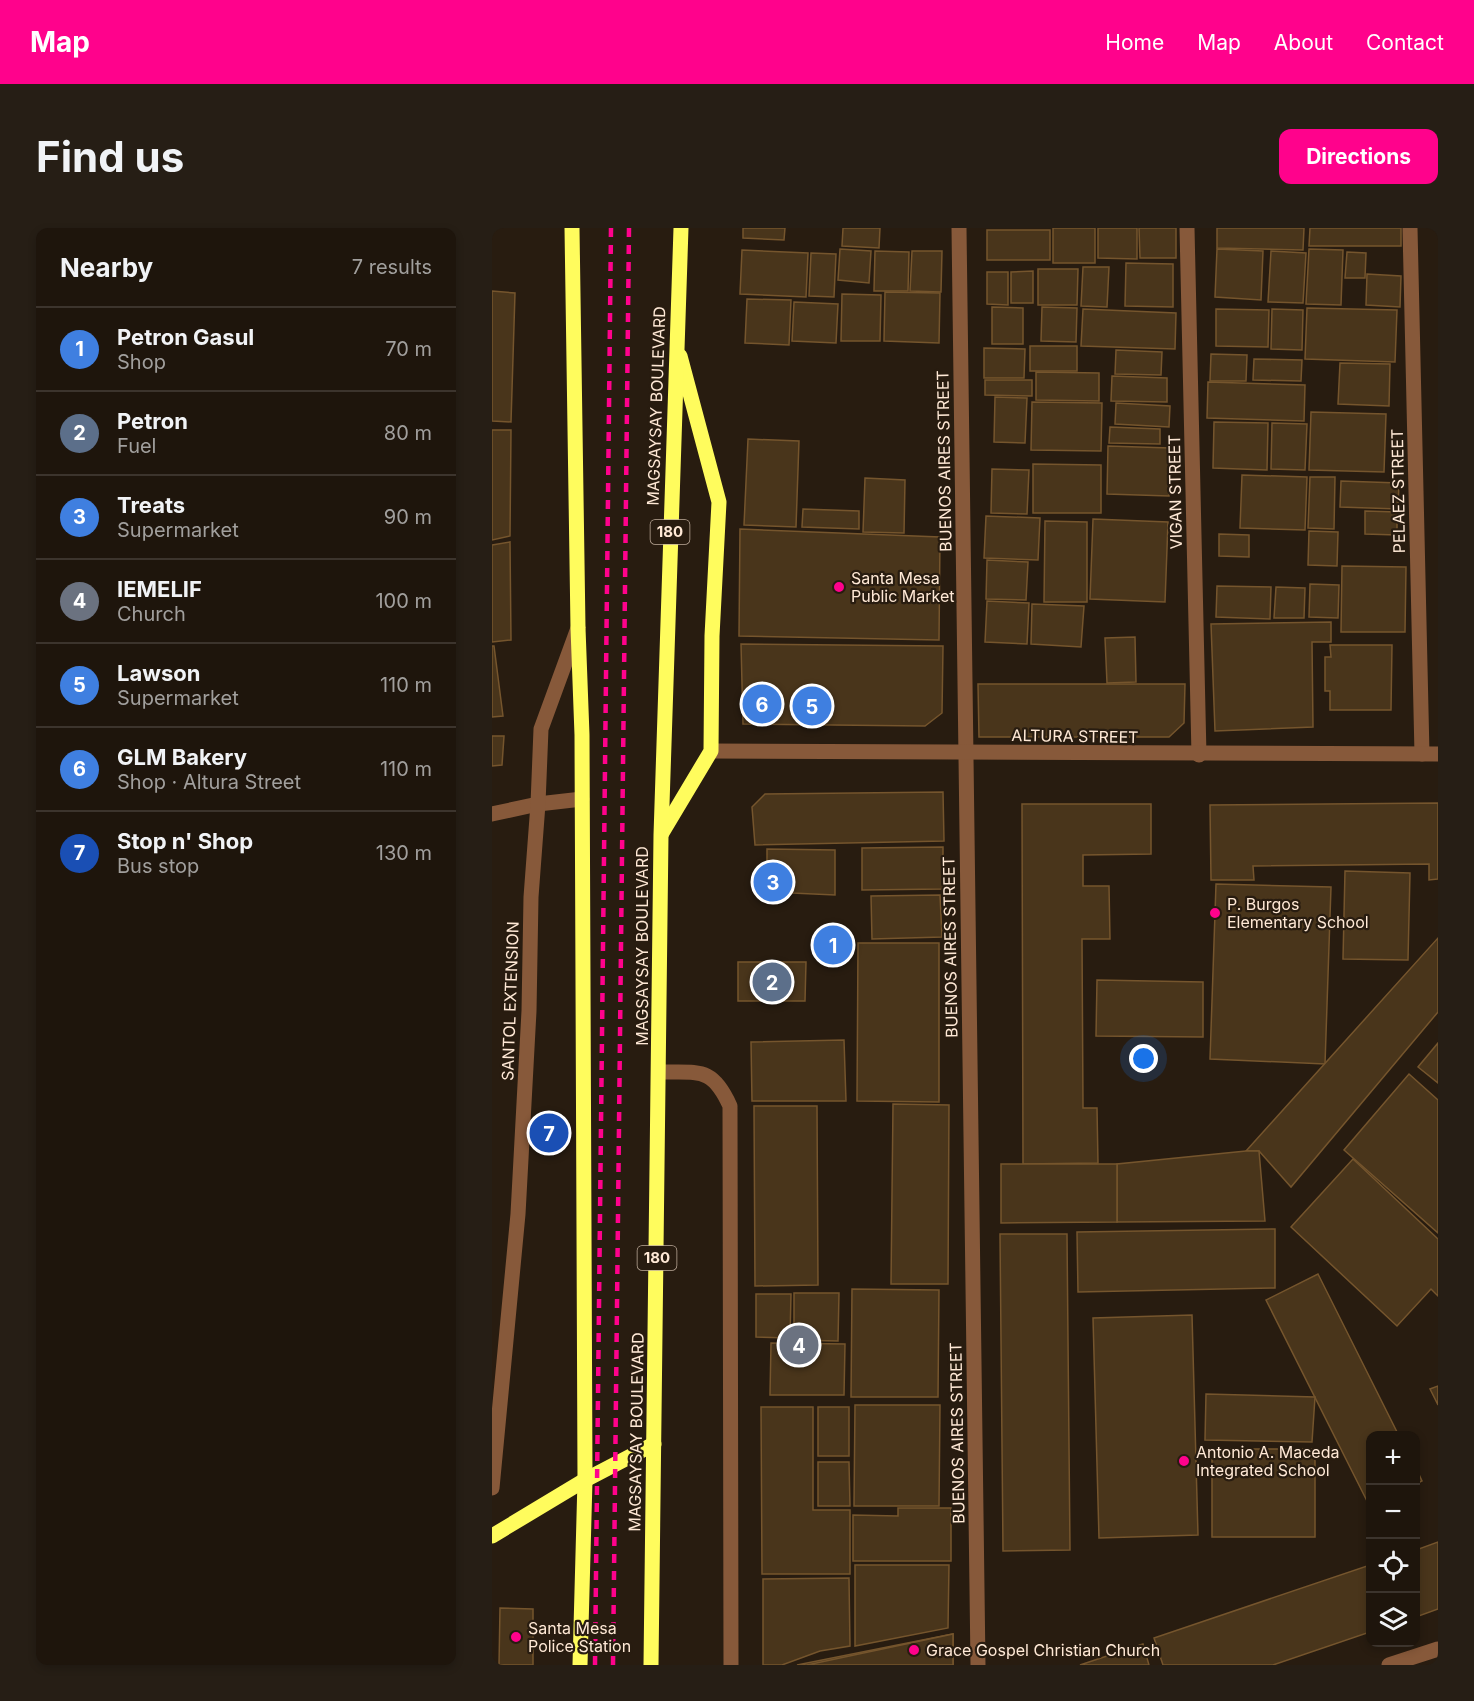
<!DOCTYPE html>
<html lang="en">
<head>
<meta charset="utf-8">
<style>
  :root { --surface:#1e150c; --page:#261e15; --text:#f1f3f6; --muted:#a19f9d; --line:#3c342d; --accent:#ff028c }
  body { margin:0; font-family:Inter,sans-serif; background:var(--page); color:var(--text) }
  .controls { position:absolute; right:18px; bottom:18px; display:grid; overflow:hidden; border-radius:12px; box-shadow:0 3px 9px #0003 }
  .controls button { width:54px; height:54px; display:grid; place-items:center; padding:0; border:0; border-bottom:2px solid var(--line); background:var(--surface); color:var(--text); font:30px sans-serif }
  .you { position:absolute; left:652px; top:831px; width:21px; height:21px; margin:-15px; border:4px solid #fff; border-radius:50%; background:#1a73e8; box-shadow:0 0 0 9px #1a73e833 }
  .badge { display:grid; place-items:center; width:39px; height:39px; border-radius:50%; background:var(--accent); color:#fff; font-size:20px; font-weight:700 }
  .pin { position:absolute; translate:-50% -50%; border:3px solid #fff; box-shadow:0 2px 6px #0006 }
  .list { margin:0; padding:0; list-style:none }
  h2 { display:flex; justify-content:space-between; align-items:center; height:78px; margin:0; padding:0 24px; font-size:26px }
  h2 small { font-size:20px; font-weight:400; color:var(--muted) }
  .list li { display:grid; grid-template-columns:39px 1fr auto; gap:18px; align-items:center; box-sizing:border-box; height:84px; padding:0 24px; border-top:2px solid var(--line) }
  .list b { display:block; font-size:22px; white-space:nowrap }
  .list p { margin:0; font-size:20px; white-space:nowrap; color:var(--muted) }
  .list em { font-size:20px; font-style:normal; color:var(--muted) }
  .icon { flex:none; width:33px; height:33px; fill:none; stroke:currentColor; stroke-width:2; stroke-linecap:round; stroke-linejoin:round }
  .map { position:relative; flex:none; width:946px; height:1437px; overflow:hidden; border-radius:12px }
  header { display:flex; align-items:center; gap:36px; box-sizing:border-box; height:84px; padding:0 30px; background:var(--accent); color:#fff }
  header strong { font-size:28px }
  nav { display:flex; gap:33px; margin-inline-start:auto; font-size:21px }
  .intro { display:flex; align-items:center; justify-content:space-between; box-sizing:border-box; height:144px; padding:0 36px }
  h1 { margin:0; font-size:42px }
  .button { padding:15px 27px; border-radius:12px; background:var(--accent); color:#fff; font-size:21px; font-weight:700 }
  main { display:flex; gap:36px; padding:0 36px }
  aside { flex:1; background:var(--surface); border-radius:12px; box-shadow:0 3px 9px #0003 }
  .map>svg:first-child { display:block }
  .building { fill:#49351b; stroke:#75552d; stroke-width:1.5 }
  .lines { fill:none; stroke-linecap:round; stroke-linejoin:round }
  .minor { stroke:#87593a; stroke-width:15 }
  .major { stroke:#fffc5d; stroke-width:15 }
  .rail { stroke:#ff028c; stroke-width:4.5; stroke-dasharray:9 8; stroke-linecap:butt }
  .poi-dot { fill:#ff028c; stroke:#281c10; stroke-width:2 }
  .labels { text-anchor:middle; stroke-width:4.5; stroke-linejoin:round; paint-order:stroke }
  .shield { fill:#281c10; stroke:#beac9b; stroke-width:1.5 }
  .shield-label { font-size:15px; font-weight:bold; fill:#ffe9d6 }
  .street-label { font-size:16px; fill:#ffe9d6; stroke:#281c10 }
  .poi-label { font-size:16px; fill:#ffe9d6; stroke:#281c10; text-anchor:start }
</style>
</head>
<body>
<header>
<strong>Map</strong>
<nav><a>Home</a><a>Map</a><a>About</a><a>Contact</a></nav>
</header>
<div class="intro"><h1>Find us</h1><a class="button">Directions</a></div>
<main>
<aside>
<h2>Nearby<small>7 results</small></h2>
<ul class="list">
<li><span class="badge" style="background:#3f7fe0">1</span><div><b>Petron Gasul</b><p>Shop</p></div><em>70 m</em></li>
<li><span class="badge" style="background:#5c6f8a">2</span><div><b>Petron</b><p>Fuel</p></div><em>80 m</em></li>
<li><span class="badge" style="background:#3f7fe0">3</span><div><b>Treats</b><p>Supermarket</p></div><em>90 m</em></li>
<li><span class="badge" style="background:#6b7280">4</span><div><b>IEMELIF</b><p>Church</p></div><em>100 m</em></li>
<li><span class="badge" style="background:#3f7fe0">5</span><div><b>Lawson</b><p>Supermarket</p></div><em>110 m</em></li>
<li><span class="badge" style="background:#3f7fe0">6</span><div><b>GLM Bakery</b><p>Shop · Altura Street</p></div><em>110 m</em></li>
<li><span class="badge" style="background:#1a4fb4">7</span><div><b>Stop n' Shop</b><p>Bus stop</p></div><em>130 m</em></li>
</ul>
</aside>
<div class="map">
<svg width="946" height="1437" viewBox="0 0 946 1437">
  <rect width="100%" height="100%" fill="#281c10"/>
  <g class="building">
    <polygon points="251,0 293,0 292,12 251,10"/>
    <polygon points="351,0 388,0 387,20 350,18"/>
    <rect x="561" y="0" width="42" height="35"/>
    <polygon points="606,0 645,0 645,31 606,30"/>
    <polygon points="647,0 684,0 684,30 648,30"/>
    <polygon points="725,0 812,0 811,22 725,20"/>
    <polygon points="818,0 909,0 909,18 817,18"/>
    <rect x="495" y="2" width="63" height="30"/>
    <polygon points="348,21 379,23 377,55 346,52"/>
    <polygon points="725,21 771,23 769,72 723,69"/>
    <polygon points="817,21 851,22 849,77 814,76"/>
    <polygon points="250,22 316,25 314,69 248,66"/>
    <polygon points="383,23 417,24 416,63 382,63"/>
    <polygon points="420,23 450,23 449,64 418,63"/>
    <polygon points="779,23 814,25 811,75 776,74"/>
    <polygon points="855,24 874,25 873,50 853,50"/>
    <polygon points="319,25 344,26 342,69 317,68"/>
    <polygon points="634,35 681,36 681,79 633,78"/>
    <polygon points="591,39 617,39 615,79 589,78"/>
    <polygon points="546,41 586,41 585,77 546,77"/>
    <polygon points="541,43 541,75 519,75 519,44"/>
    <polygon points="495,44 516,44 516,77 495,76"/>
    <polygon points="875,46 909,48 908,79 874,77"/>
    <polygon points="0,63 23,65 19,194 0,193"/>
    <polygon points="393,64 448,65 447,115 392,113"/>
    <polygon points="350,66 389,67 388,113 349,113"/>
    <polygon points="255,71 299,72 297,117 253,115"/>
    <polygon points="302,74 346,76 344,115 300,113"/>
    <polygon points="500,79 531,80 531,116 500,116"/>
    <polygon points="550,79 585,80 584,114 549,113"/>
    <polygon points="815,80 905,82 903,134 813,131"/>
    <polygon points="591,81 684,85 683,121 589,118"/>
    <polygon points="724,81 777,82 776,119 724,118"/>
    <polygon points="780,81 811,82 810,122 779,121"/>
    <rect x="538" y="118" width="47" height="25"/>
    <polygon points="492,120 533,121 532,150 492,150"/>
    <polygon points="624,122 670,124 669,147 623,146"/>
    <polygon points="719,126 755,127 754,153 718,153"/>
    <polygon points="762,131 810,132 809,153 761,152"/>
    <polygon points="848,135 898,136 897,178 846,176"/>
    <polygon points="544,144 607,145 607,173 544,172"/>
    <polygon points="620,148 675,150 675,174 619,173"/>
    <polygon points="493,152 540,152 540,168 493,167"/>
    <polygon points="716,154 813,157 812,193 715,190"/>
    <polygon points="503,169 535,170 533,215 502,214"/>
    <polygon points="540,174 610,175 609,223 539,222"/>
    <polygon points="624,175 678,178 677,199 623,196"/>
    <polygon points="819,184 894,186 892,244 817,242"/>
    <polygon points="722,194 776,195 775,242 721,240"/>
    <polygon points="780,195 815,196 813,242 779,241"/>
    <polygon points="618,199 668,201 668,216 617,215"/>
    <polygon points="0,202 19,202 18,308 0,312"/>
    <polygon points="256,211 307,213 304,299 252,297"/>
    <polygon points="616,218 678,220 677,268 615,266"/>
    <polygon points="541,236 609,237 609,285 541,285"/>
    <polygon points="500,241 537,242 535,286 499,285"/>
    <polygon points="750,247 815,249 813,302 748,300"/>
    <polygon points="818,249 843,249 842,301 816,300"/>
    <polygon points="373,250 413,252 412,305 371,304"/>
    <polygon points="849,253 907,255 906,281 848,279"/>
    <polygon points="311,281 367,283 367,301 310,299"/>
    <polygon points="873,283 905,284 905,307 873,306"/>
    <polygon points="494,288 548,290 546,332 492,330"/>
    <polygon points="601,291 676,294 673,374 598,371"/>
    <polygon points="553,293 595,294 595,374 552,374"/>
    <polygon points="248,301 448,309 447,412 247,408"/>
    <polygon points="817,303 846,304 845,338 816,337"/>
    <polygon points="727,306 757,307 757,329 727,328"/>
    <polygon points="18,314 19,412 0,414 0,317"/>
    <polygon points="495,332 536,334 534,372 494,371"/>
    <polygon points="850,338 914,339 913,404 849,404"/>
    <polygon points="818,356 847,357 846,390 817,389"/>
    <polygon points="725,358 779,359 778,391 724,389"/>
    <polygon points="784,359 813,360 812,390 782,390"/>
    <polygon points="495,373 537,375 535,416 493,414"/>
    <polygon points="540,376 592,378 589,419 539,416"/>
    <polygon points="839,394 839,414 820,414 821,499 723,503 719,396"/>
    <polygon points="643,409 644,454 615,455 613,410"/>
    <polygon points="249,416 451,418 450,485 433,498 251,496"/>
    <polygon points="838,417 900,417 899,482 838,482 838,463 833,463 833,429 839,429"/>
    <polygon points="0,418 2,418 11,488 0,489"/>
    <polygon points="486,456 693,456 692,495 677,509 487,509"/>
    <polygon points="0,508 12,508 10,537 0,538"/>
    <polygon points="451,564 452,613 263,617 260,579 273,566"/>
    <polygon points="946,575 946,651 937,652 937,636 761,638 762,652 719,652 718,577"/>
    <polygon points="530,576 659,576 659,626 591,627 591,658 617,658 618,711 590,711 591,880 605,880 606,935 531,936"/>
    <polygon points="451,619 451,661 370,662 370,620"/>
    <polygon points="275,621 343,622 343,667 278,664 275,657"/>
    <polygon points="853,643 918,645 916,732 851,731"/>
    <polygon points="724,656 839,659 833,836 718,831"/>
    <polygon points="448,667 450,709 380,711 379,668"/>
    <polygon points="946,710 946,784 799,959 767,923 754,923"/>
    <polygon points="366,715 447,715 447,874 365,873"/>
    <polygon points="246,734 314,734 313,773 246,773"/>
    <polygon points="605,752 711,754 711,809 604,808"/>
    <polygon points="352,812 354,873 260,873 259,814"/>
    <polygon points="946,815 946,855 926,839"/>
    <polygon points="917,846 946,872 946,1005 852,922"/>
    <polygon points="401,876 457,877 456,1056 399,1056"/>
    <polygon points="262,878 325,878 326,1057 263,1058"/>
    <polygon points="754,923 767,923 773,993 625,994 625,936"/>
    <polygon points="861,931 946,1011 946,1068 939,1061 905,1098 799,999"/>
    <polygon points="509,936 625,936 625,994 509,995"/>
    <polygon points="783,1001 783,1060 586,1064 585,1004"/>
    <polygon points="508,1006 575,1006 578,1322 511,1323"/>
    <polygon points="826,1046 907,1208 878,1208 878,1279 774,1072"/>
    <polygon points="360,1061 447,1062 446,1169 359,1169"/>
    <polygon points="302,1065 347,1065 346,1113 302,1112"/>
    <polygon points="264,1066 299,1066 298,1110 264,1109"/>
    <polygon points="700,1087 706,1307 607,1310 601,1090"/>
    <polygon points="279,1115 353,1116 352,1167 278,1167"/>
    <polygon points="946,1158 946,1177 938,1161"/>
    <polygon points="714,1166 823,1169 820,1214 713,1212"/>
    <polygon points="363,1177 448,1177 447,1278 362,1278"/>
    <polygon points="269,1179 321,1179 321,1282 358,1282 358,1346 270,1346"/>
    <rect x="326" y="1179" width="31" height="49"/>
    <rect x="720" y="1221" width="103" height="88"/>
    <polygon points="326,1234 357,1234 358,1278 326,1278"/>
    <polygon points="924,1240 930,1253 924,1256"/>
    <polygon points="406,1280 459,1280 459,1333 361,1333 361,1287 406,1288"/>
    <polygon points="946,1314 946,1381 924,1389 924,1322"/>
    <polygon points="363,1337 457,1337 456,1400 363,1418"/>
    <polygon points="878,1337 878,1404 781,1437 671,1437 662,1410"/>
    <polygon points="357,1350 358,1418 328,1423 290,1437 271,1437 271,1351"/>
    <polygon points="8,1380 41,1381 41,1437 7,1437"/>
    <polygon points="461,1406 461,1437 305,1437"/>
    <polygon points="461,1406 461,1437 315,1437"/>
    <polygon points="651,1416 657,1437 588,1437"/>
  </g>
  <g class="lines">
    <g class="minor">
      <polyline points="467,0 486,1437"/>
      <polyline points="695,0 707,527"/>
      <polyline points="918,0 930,526"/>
      <polyline points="219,523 946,526"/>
      <polyline points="0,586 46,576 90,571"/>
      <path d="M168,844C207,845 220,838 238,878L239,1437"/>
      <polyline points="0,1260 26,986 37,783 39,669 46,576 49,501 86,400"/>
      <polyline points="897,1437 946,1421"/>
    </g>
    <g class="major">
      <polyline points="80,0 86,400 90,507 93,1252 88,1437"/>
      <polyline points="170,605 219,523 220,408 227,274 188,128"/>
      <polyline points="0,1308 93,1252 162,1216"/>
      <polyline points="159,1437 169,607 189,0"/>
    </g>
    <g class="rail">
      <polyline points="103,1437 119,0"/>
      <polyline points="121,1437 137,0"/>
    </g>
  </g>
  <g class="poi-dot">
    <circle cx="347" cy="359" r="6"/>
    <circle cx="723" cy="685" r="6"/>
    <circle cx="692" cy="1233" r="6"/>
    <circle cx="24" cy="1409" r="6"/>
    <circle cx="422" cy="1422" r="6"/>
  </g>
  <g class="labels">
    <g class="shield">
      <rect x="158.5" y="292" width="39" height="24" rx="4.5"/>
      <rect x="145.5" y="1018" width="39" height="24" rx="4.5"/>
    </g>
    <g class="shield-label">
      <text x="178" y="309">180</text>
      <text x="165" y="1035">180</text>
    </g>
    <g class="street-label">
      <text transform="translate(164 178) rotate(-88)" y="6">MAGSAYSAY BOULEVARD</text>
      <text transform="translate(452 233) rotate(-91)" y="6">BUENOS AIRES STREET</text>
      <text transform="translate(906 263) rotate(-91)" y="6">PELAEZ STREET</text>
      <text transform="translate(683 264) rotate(-91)" y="6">VIGAN STREET</text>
      <text transform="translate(583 508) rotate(1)" y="6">ALTURA STREET</text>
      <text transform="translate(150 718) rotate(-90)" y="6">MAGSAYSAY BOULEVARD</text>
      <text transform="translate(458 719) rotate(-91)" y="6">BUENOS AIRES STREET</text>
      <text transform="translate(18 773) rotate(-88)" y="6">SANTOL EXTENSION</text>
      <text transform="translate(144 1204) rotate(-89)" y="6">MAGSAYSAY BOULEVARD</text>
      <text transform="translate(465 1205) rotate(-91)" y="6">BUENOS AIRES STREET</text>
    </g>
    <g class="poi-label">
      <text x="359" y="356">Santa Mesa<tspan x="359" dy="18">Public Market</tspan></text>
      <text x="735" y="682">P. Burgos<tspan x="735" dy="18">Elementary School</tspan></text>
      <text x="704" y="1230">Antonio A. Maceda<tspan x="704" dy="18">Integrated School</tspan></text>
      <text x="36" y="1406">Santa Mesa<tspan x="36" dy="18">Police Station</tspan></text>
      <text x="434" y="1428">Grace Gospel Christian Church</text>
    </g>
  </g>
</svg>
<div class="controls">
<button>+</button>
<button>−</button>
<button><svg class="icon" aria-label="locate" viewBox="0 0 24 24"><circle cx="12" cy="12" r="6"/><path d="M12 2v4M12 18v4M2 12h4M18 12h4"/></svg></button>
<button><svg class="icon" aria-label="layers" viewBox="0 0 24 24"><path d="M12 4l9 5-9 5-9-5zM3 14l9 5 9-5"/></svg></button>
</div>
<div class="you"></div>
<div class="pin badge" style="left:341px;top:717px;background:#3f7fe0">1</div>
<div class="pin badge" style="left:280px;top:754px;background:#5c6f8a">2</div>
<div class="pin badge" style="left:281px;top:654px;background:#3f7fe0">3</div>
<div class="pin badge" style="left:307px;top:1117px;background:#6b7280">4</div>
<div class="pin badge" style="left:320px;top:478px;background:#3f7fe0">5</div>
<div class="pin badge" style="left:270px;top:476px;background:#3f7fe0">6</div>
<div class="pin badge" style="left:57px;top:905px;background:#1a4fb4">7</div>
</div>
</main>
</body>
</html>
